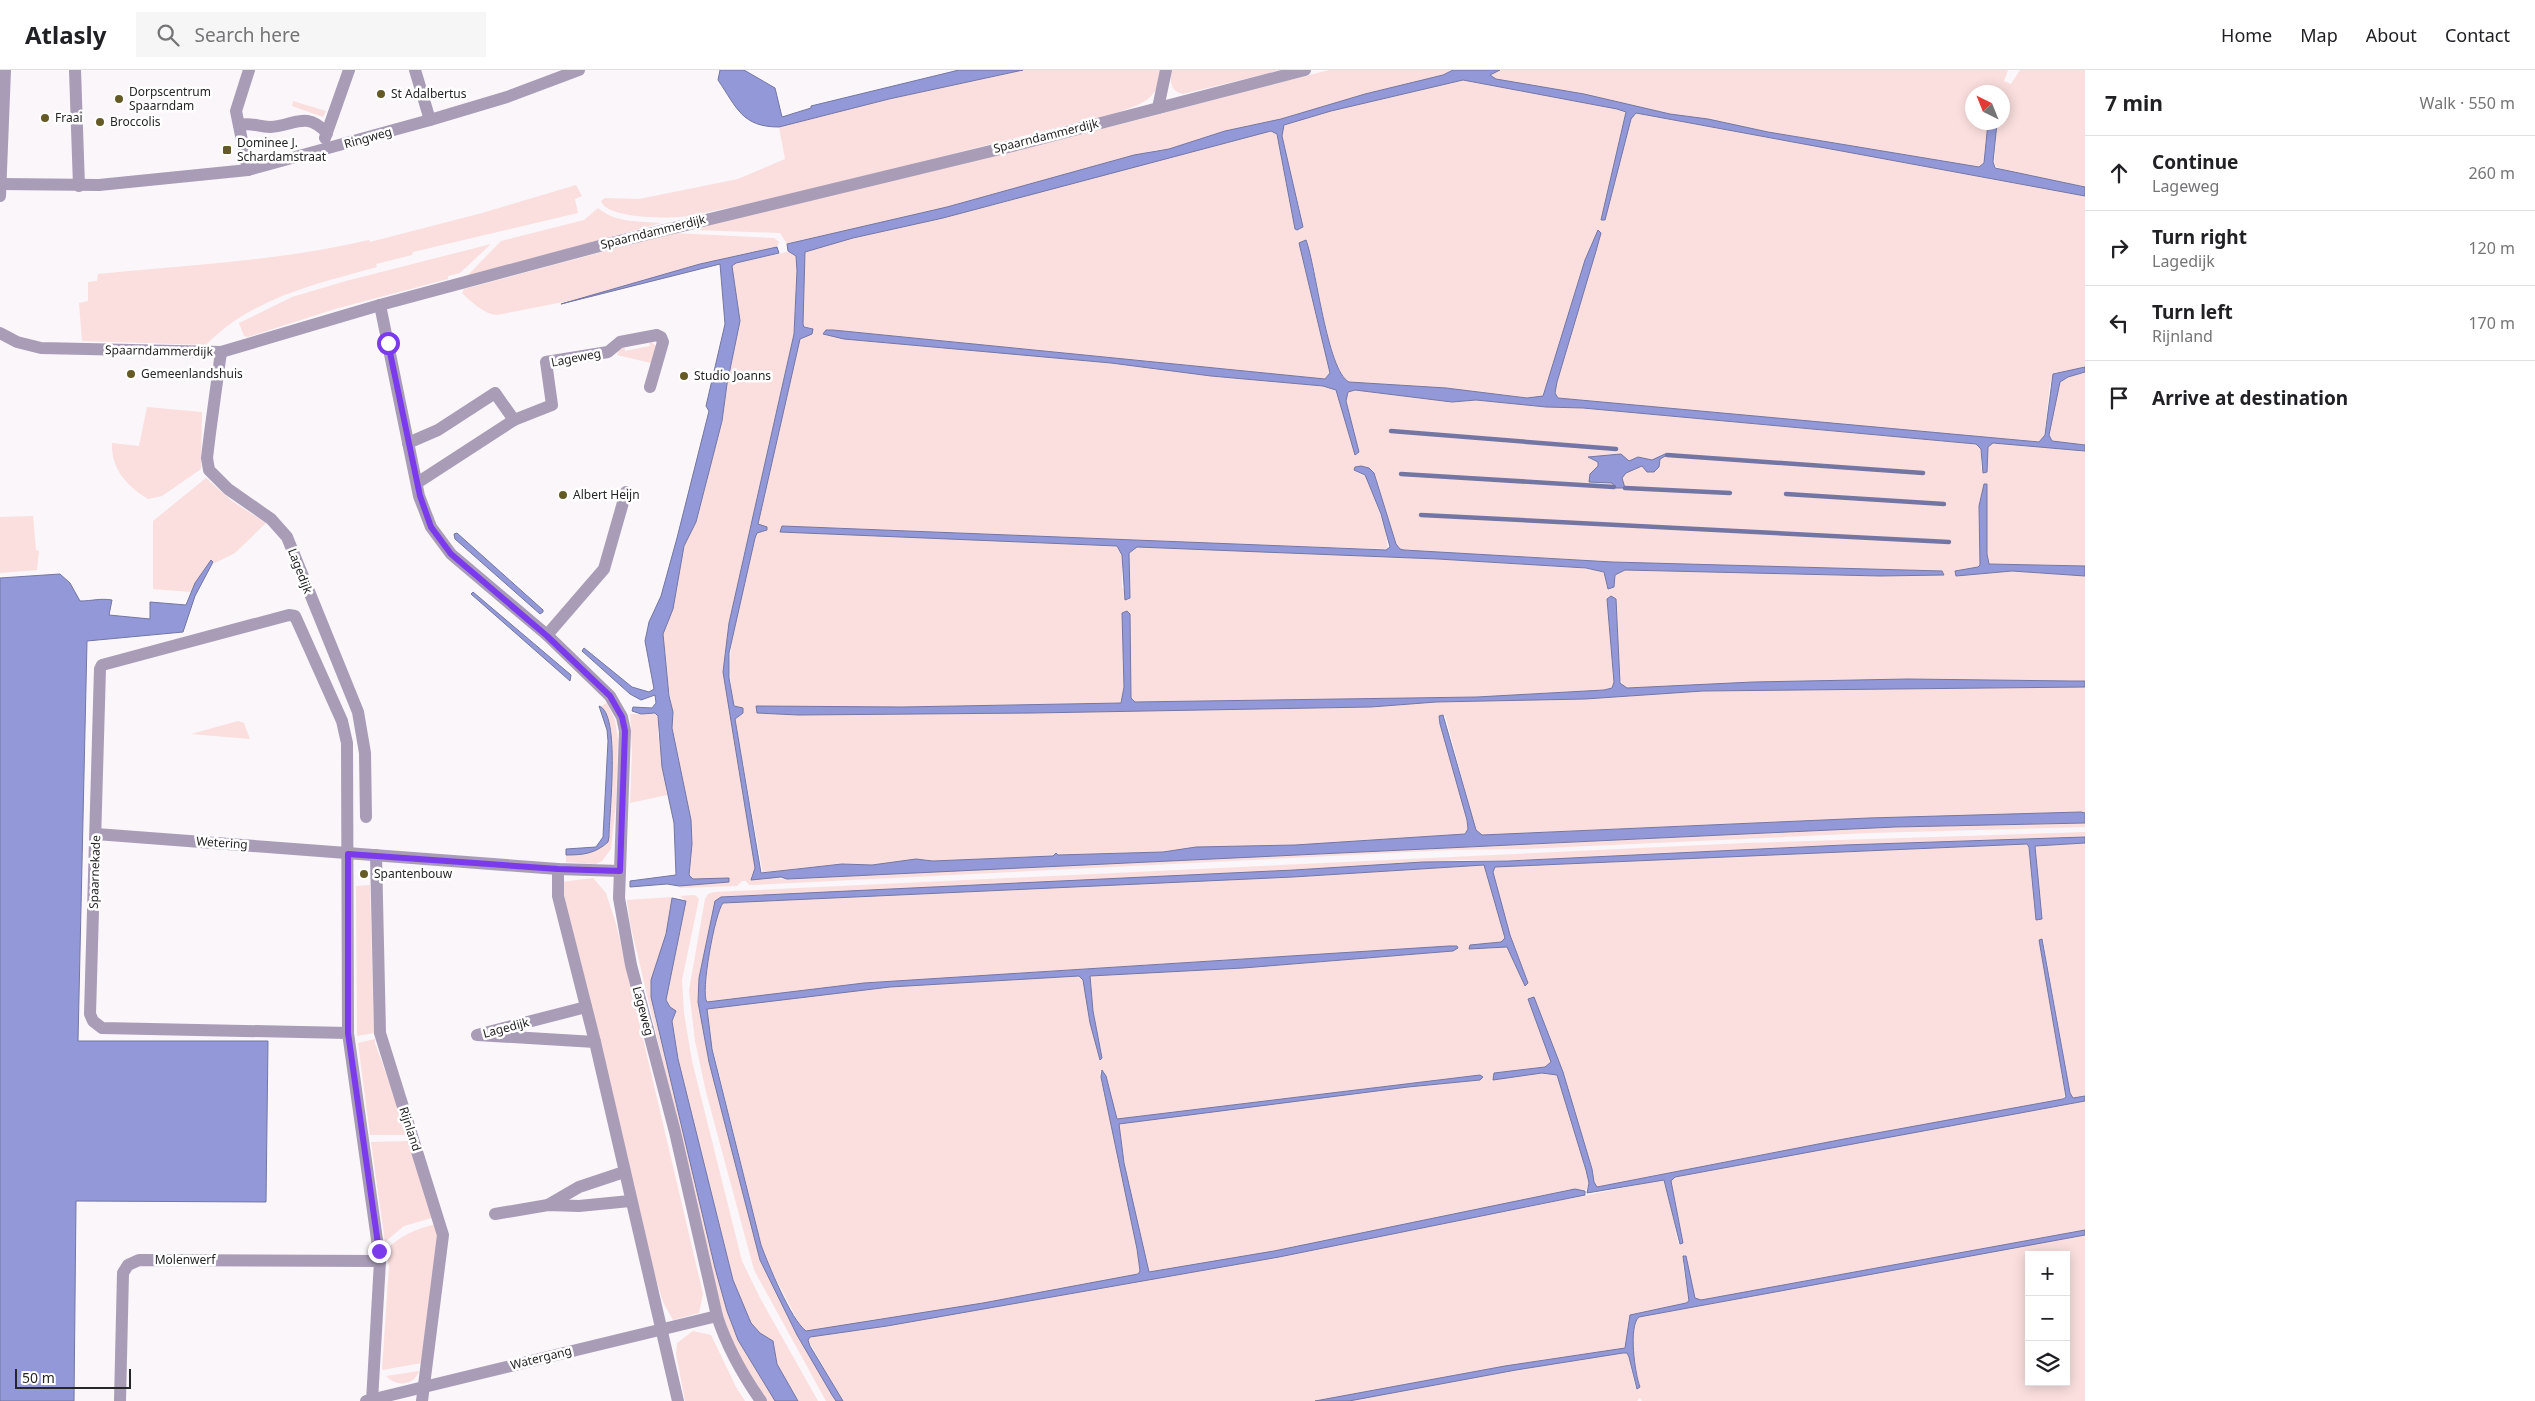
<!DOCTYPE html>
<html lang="en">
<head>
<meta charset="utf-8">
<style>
  :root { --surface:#fff; --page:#f6f6f6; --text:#202124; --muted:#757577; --line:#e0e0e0 }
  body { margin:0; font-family:"Noto Sans",sans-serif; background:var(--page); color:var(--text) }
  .controls { position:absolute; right:15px; bottom:15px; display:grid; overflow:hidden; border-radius:0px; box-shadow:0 2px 12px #0003 }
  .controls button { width:45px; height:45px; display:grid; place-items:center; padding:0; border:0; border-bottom:1px solid var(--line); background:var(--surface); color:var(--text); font:25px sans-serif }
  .compass { position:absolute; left:1965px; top:15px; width:45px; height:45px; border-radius:50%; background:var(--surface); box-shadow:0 2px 12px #0003; rotate:317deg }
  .scale { position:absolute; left:15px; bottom:12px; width:116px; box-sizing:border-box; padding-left:5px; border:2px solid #272627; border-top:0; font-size:14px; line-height:18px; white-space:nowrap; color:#272627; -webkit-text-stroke:4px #fff; paint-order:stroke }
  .stop { position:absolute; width:15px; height:15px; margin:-11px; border:4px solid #7c3aed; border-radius:50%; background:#fff }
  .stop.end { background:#7c3aed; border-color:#fff; box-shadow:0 1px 5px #0008 }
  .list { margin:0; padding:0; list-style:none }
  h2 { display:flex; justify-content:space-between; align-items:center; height:65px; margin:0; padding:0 20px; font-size:21px }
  h2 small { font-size:16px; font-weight:400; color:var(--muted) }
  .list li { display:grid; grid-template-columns:32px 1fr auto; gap:15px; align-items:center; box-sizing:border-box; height:75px; padding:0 20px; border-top:1px solid var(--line) }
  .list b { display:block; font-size:19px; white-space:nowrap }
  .list p { margin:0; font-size:16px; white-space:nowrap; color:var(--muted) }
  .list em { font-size:16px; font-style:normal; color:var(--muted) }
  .icon { flex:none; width:28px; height:28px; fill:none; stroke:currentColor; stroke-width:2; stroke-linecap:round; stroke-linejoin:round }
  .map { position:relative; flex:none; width:2085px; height:1331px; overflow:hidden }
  header { display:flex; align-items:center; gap:30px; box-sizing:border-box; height:70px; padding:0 25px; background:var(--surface); border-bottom:1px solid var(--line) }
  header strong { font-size:24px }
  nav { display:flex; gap:28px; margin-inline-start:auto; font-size:18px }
  .search { width:350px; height:45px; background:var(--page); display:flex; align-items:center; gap:12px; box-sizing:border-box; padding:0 18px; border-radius:0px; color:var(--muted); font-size:19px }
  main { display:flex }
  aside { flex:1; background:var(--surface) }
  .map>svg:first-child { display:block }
  .green { fill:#fadfde; fill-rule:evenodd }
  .water { fill:#9399d8; stroke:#7376a3 }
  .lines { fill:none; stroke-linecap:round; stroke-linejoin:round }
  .stream { stroke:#7376a3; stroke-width:4.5 }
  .minor { stroke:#a89cb7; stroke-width:12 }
  .route { stroke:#7c3aed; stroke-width:6 }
  .poi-dot { fill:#635a26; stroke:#fff; stroke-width:2 }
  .labels { text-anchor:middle; stroke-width:5; stroke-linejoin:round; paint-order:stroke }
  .poi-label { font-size:12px; fill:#272627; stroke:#fff; text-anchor:start }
  .street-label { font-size:12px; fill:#272627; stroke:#fff }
</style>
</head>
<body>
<header>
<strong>Atlasly</strong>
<div class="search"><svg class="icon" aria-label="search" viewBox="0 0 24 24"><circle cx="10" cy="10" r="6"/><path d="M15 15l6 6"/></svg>Search here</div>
<nav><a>Home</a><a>Map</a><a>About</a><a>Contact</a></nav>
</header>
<main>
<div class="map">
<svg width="2085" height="1331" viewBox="0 0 2085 1331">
  <rect width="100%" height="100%" fill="#faf6f9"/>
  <g class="green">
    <path d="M1023,0H1163C1156,31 1144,33 1116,43C974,77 833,117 689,146C672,149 606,149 601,131L605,128L639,129L738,109L785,89L779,57L889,29Z"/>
    <path d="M1171,0H1281L1183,24C1170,22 1170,11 1171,0Z"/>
    <polygon points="1329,0 1453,0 1443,5 1365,24 1281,49 1225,61 1169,79 1156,80 947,137 787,174 780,163 696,160 695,157 1110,57"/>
    <polygon points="1500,0 2008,0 2004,11 2011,14 2020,0 2085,0 2085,117 2014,103 1994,96 1997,53 2002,52 2002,22 1972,22 1972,52 1988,53 1984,93 1979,97 1768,62 1708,49 1670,44 1584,24 1496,9 1490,5"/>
    <path d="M1463,10L1617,39L1626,43L1601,150H1605L1631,49L1636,43L2085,126V297L2054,303L2050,314L2044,368L2039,372L1558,328L1555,323L1557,312L1594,189L1599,161L1585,190L1544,323L1543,326C1515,335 1473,320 1444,318C1412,316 1381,314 1349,312C1326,301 1318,196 1306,170L1299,173L1330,303L1325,309L826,260L844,269L1111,293L1211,306L1323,316L1336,320L1355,385L1359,382L1346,331L1348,322L1355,320L1452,332L1476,330L1546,337L1583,338L1976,374L1981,379V400L1986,389L1988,377L1993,373L2085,381V496L1989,494L1987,484V440L1979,436L1980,495L1978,497L1955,502L1956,506L2012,501L2085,506V611H1819L1627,618L1624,617L1620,609L1616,529H1607L1614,612L1612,618L1604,620L1477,627L1135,632L1131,628L1130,544L1129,542H1122L1124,617L1121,633L902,637L756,636L757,643L798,645L1033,643L1340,637L1436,632L1585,629L1703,621L2085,617V743L1869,748L1482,765L1476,761L1445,645L1440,654L1467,750L1468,759L1464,764L1295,775L1196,777L1163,782L1058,785L1056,784L1053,786L933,791L924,789L872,795L842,794L799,798L763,804L735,649L743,643V638L734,636C721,577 744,525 755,468L757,463L766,461L758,454L800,269L810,265L812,258L803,256L805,182L832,173L998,134L1102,104L1271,61L1277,64L1292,145L1298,160L1301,159L1300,141L1282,66L1284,55L1331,41ZM1356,402L1374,403L1396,474L1400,479L1404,480L1612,492L1942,501L1944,505L1891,506L1625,500L1615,505L1613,518L1607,517L1605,505L1602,501L1579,498L1438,489L1137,477L1129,483L1130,528L1122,517V485L1117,476L780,462L782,456L1094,470L1124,469L1186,473L1388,479L1385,458L1368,412L1365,406Z"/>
    <polygon points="293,31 326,41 323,47 292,36"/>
    <path d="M576,115L582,126L575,129L578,143L413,182L412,185L376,194L377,197C316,214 251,228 206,275L82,271L79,233L88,231V212L97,211L98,204C189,195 280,191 369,170L370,172L482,143Z"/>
    <path d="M598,138C615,153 639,151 661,153L466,207L501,171L584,150Z"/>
    <path d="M673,163L774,168L779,172L777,177L700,194L579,229L497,245C482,243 473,233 462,223L464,219Z"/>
    <polygon points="491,174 460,203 448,206 448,209 335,239 248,267 244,266 239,253 292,227 346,211"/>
    <polygon points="791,181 796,186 797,201 794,264 729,553 723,602 755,798 752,807 787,809 1744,764 1895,757 2085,753 2085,757 1870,763 1523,779 1451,780 753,815 749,815 746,811 742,811 737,816 679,818 682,815 729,811 728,808 693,809 689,805 692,774 691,750 672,658 673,646 663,579 663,564 673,539 684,476 696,452 722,351 727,314 740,251 732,196 736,193"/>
    <polygon points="649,270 656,276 651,293 617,285 619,279 624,275 625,281 650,276"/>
    <polygon points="2085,302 2085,375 2052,371 2049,365 2058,315 2062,309"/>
    <path d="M147,337L202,342L201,399L162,426L148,429C127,416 111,399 112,373L139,376Z"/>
    <polygon points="206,408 232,431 266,453 235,483 215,493 211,490 191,522 153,519 153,451"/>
    <polygon points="33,446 36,480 39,481 37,500 0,503 0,447"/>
    <path d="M607,633L615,650L618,669L616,733L611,779L602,791L596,794L566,792V785C588,784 593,783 609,767C610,736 620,658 601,636Z"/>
    <polygon points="630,644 656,644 658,646 658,664 667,725 630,733 632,682"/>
    <polygon points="238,651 244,653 250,669 191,664"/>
    <polygon points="2085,762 2085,767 2064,768 1844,775 1526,790 1459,790 1323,799 721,827 715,831 699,908 698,932 709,992 760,1190 797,1265 836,1331 826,1331 754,1200 706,1022 695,971 689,920 705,829 708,824 714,822 1746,773"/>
    <path d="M2085,773V1026L2073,1028L2070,1023L2043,869L2039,870L2065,1024L2063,1029L1844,1069L1597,1117L1594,1112L1592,1099L1563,1002L1533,927L1529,929L1551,992L1545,997L1494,1003V1010L1542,1003L1557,1005L1586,1100L1589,1113L1586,1120L1575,1119L1274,1181L1152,1202L1146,1200L1124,1093L1119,1054L1408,1017L1480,1010L1479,1005L1117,1049L1106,1006L1104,1001H1100L1137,1179L1140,1202L1138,1204L983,1234L811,1261H806L801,1257L768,1194L761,1175L709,963L707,939L709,938L890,917L1079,906L1083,910L1090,953L1100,990L1102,988L1093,941L1090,906L1335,891L1458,879L1457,876H1449L864,913L707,932C700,923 714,843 723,833L1293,807L1484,795L1505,868L1501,872L1470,875L1484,879L1507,877L1525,916L1528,913L1510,865L1493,802L1495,797L2027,774L2029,777L2036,850L2042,849L2035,776Z"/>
    <polygon points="593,808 606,823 616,854 703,1224 699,1243 673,1250 663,1232 644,1170 561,812"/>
    <polygon points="370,815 374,963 357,966 356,816"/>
    <polygon points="695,825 699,829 682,910 684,943 692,991 742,1191 760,1228 818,1331 798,1331 777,1294 773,1271 760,1263 751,1253 733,1210 678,988 670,937 666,930 686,831 680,826"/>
    <polygon points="672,827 653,938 715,1198 727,1241 738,1270 775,1331 767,1331 737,1284 722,1242 630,853 627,830"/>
    <polygon points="375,969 375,973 408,1065 370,1065 358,973"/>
    <polygon points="2085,1031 2085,1160 1701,1230 1695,1228 1683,1186 1683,1196 1689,1231 1686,1233 1630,1245 1627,1277 1622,1279 1505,1296 1315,1331 843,1331 808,1270 810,1267 887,1256 1279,1187 1662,1110 1666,1112 1678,1173 1683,1172 1671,1111 1675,1107"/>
    <polygon points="409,1071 435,1147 404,1156 385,1172 371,1072"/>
    <path d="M436,1154L439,1163L422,1293L382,1300L389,1196L386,1180C401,1165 416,1159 436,1154Z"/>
    <path d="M2085,1165V1331H1642L1640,1328L1637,1331H1349L1516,1300L1623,1283H1627L1629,1287L1635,1317H1640C1635,1304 1628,1256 1639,1247ZM2029,1185H2066V1312H2029Z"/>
    <polygon points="693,1261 711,1265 736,1317 745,1331 685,1331 676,1284 677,1273"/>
    <path d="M419,1301C414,1316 396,1317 386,1306Z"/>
  </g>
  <g class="water">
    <path d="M720,0H744L775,18L782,47L811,38V36L959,0H1023L889,29L779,57C742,57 737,38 718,10Z"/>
    <polygon points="1453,0 1500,0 1490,5 1496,9 1584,24 1670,44 1708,49 1768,62 1979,97 1984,93 1988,53 1997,53 1993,92 1995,98 2085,117 2085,126 1636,43 1631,49 1605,150 1601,150 1626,42 1617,39 1463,10 1331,41 1284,55 1282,66 1303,157 1297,160 1295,159 1277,64 1271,61 943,148 853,168 805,182 803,254 804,257 813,259 812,264 800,269 758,454 767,457 767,460 757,463 755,468 729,583 729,608 734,636 743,638 743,643 735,649 761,803 842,794 872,795 916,789 933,791 1053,786 1056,783 1058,785 1163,782 1196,777 1295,775 1465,764 1468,759 1467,750 1440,654 1439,646 1443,645 1476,760 1482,765 1869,748 2081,742 2085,743 2085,753 1895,757 1744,764 787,809 781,807 751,810 755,798 723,602 729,553 794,264 797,201 796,186 788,181 787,174 947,137 1134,85 1169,79 1225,61 1281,49 1365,24 1443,5"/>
    <path d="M1598,160L1601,163L1596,181L1557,312L1555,323L1558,328L2039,372L2045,365L2053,304L2085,297V302L2068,307L2060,312L2049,365L2052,371L2085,375V381L1993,373L1988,377L1987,402L1983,403L1981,379L1976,374L1583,338L1546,337L1476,330L1452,332L1355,320L1348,322L1346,331L1359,382L1355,385L1336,320L1323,316L1211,306L1111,293L844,269L823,264L826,260H833L1325,309L1330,303L1299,173L1306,170C1316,196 1327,301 1349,312L1446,318L1527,328L1543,326L1544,323L1585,190Z"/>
    <polygon points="777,177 779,183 736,193 732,196 740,251 727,314 722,351 696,452 684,476 673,539 663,564 669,626 673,642 672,658 691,750 692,774 689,805 693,809 729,808 729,812 679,816 667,814 630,817 630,811 676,805 674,753 662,697 658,646 655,643 641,644 632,641 633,637 652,638 656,633 655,625 641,630 630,624 582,581 584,578 632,617 649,622 654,619 645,571 649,552 661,526 677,468 709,341 706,336 725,254 720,194 561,234 700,194"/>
    <polygon points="1621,384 1629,391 1638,387 1652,390 1665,384 1667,385 1660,389 1659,397 1654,402 1647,402 1642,396 1626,403 1622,408 1625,418 1616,418 1612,413 1589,412 1590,404 1598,396 1598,392 1588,387"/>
    <polygon points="1361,396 1369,398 1374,403 1396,474 1400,479 1404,480 1612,492 1942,501 1944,505 1880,506 1625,500 1615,505 1614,517 1608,519 1604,502 1586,498 1438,489 1137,477 1129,483 1130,528 1125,530 1122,485 1117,476 780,462 782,456 1386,480 1390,477 1381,444 1368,412 1365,405 1354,400 1355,397"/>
    <polygon points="1984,414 1987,414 1987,484 1989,494 2085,496 2085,506 2012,501 1956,506 1955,501 1978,497 1980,495 1979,436"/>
    <polygon points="457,463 543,540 543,542 540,544 455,469 454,464"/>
    <path d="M211,490L213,492L195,526L183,562L87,571L78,971H268L266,1132L76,1131L74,1331H0V508L60,504L70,513L80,531C92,531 100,528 112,530L109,545L150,549V532L186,535L195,513Z"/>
    <polygon points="473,522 571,605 570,611 471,524"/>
    <polygon points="1611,526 1616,529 1620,613 1627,618 1753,612 1908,609 2071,611 2085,611 2085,617 1703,621 1585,629 1436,632 1371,637 1033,643 798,645 757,643 756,636 902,637 1121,633 1124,617 1122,543 1127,541 1130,544 1131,628 1135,632 1477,627 1604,620 1612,618 1614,612 1607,529"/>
    <path d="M599,636C621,643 609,745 609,767L608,772C595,784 582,785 566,785V779L596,777L603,767L608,671L607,660Z"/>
    <path d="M2085,767V773L2035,776L2042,849L2036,850L2029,777L2027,774L1495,797L1493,802L1510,865L1528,913L1525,916L1507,877L1469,879L1470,875L1501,872L1505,868L1484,795L1293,807L723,833C715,842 700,924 707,932L864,913L1449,876H1457L1458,878L1453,881L1243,898L1090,906L1093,941L1102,988L1100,990L1090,953L1083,910L1079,906L890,917L707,939L712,979L761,1175C768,1194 791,1250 806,1261L983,1233L1138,1204L1140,1201L1137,1179L1101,1007L1102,1000L1106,1006L1117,1049L1480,1005L1483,1007L1480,1010L1408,1017L1119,1054L1124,1093L1149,1202L1274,1181L1575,1119L1585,1121V1125L1279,1187L887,1256L810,1267L808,1270L810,1276L843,1331H836L832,1325L797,1265L760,1190L709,992L698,932L699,908L715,831L721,827L1294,800L1423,792L1508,791L1844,775Z"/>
    <polygon points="672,828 686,831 666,930 670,937 676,941 672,951 678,989 733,1210 751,1253 760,1263 773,1271 777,1294 798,1331 775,1331 738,1270 727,1241 715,1198 651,927 651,910 666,864"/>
    <polygon points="2042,869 2070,1023 2073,1028 2085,1026 2085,1031 1675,1107 1671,1111 1683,1173 1680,1174 1664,1110 1587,1123 1589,1113 1586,1100 1557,1005 1542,1003 1493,1010 1494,1003 1545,997 1551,992 1528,929 1534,927 1563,1002 1592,1099 1594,1112 1597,1117 1844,1069 2063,1029 2066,1027 2039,870"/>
    <path d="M2085,1160V1165L1639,1247C1628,1256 1635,1304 1640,1317L1637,1319L1629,1287L1627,1283H1623L1516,1300L1349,1331H1315L1505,1296L1625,1278L1630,1245L1686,1233L1689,1231L1683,1186H1686L1695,1228L1701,1230Z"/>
  </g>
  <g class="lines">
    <g class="stream">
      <polyline points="1391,361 1616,379"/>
      <polyline points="1667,385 1923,403"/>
      <polyline points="1401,404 1614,417"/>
      <polyline points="1625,418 1730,423"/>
      <polyline points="1786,424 1944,434"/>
      <polyline points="1421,445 1949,472"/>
    </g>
    <g class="minor">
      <polyline points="75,0 79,116"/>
      <polyline points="415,0 430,50"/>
      <polyline points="1158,38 1166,0"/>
      <path d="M239,55C252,52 258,57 270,57C295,56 305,40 327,63"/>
      <polyline points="325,68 349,0"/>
      <polyline points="248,100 236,41 249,0"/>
      <polyline points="1,114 99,115 248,100 430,50 507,27 579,0"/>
      <polyline points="0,126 5,0"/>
      <path d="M380,235L419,426L431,457L451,484L547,565L610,626L622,647L625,661L619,828L631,895L675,1062L717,1246C727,1277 742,1304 761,1331"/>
      <polyline points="0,263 17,272 41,278 221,282 380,235 607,174 1024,73 1305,0"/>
      <polyline points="221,282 210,363 207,388 209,400 228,419 271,449 287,467 358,642 365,683 366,747"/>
      <polyline points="514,350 552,335 546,292 608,282 620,272 657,265 661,267 663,272 650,317"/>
      <polyline points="408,373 438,360 495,323 514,350 417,413"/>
      <polyline points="547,565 604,499 626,422"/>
      <polyline points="96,764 558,799 620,801"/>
      <polyline points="376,785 380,963 443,1165 422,1331"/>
      <polyline points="558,799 558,826 595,972 678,1331"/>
      <polyline points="586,937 477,965 595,972"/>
      <polyline points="348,963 102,958 93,951 90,944 100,599 102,595 289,545 295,546 342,651 347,673 348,963 380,1191 372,1331"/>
      <polyline points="548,1135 579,1117 624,1102"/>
      <polyline points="495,1144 548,1135 579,1136 630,1131"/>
      <polyline points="120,1331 123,1203 128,1195 139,1190 380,1191"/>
      <polyline points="366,1331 717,1246"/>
    </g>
  </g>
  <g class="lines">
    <polyline class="route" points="379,1181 348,963 348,784 558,799 620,801 625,661 622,647 610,626 547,566 451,484 431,457 420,426 388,273"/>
  </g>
  <g class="poi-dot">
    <circle cx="381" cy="24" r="5"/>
    <circle cx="119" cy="29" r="5"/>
    <circle cx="45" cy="48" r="5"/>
    <circle cx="100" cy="52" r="5"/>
    <rect x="222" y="75" width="10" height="10" rx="2.5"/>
    <circle cx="131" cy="304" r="5"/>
    <circle cx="684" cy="306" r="5"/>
    <circle cx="563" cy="425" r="5"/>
    <circle cx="364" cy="804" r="5"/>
  </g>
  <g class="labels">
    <g class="poi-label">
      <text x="129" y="26">Dorpscentrum<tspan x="129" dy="14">Spaarndam</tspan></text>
      <text x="391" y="28">St Adalbertus</text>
      <text x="55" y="52">Fraai</text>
      <text x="110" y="56">Broccolis</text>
      <text x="237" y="77">Dominee J.<tspan x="237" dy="14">Schardamstraat</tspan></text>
      <text x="141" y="308">Gemeenlandshuis</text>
      <text x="694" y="310">Studio Joanns</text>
      <text x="573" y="429">Albert Heijn</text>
      <text x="374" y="808">Spantenbouw</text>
    </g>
    <g class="street-label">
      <text transform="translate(1046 66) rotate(-14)" y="4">Spaarndammerdijk</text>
      <text transform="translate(368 68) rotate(-16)" y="4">Ringweg</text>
      <text transform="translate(653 162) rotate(-14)" y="4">Spaarndammerdijk</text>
      <text transform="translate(159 281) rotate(1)" y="4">Spaarndammerdijk</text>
      <text transform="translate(576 288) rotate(-11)" y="4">Lageweg</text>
      <text transform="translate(300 501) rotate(69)" y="4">Lagedijk</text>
      <text transform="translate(222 773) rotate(4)" y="4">Wetering</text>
      <text transform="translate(95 802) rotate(-88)" y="4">Spaarnekade</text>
      <text transform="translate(643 941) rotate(75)" y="4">Lageweg</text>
      <text transform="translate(506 958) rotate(-15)" y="4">Lagedijk</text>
      <text transform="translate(410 1059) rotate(72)" y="4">Rijnland</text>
      <text x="185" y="1194">Molenwerf</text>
      <text transform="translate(541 1288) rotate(-14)" y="4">Watergang</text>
    </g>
  </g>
</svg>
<div class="controls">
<button>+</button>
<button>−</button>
<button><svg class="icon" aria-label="layers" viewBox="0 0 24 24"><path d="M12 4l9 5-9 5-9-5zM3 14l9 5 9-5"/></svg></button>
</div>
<svg class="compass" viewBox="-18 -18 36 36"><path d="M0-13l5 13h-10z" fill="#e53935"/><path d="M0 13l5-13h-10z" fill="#757577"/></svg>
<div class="scale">50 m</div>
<div class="stop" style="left:388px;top:273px"></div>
<div class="stop end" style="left:379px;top:1181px"></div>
</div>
<aside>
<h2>7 min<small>Walk · 550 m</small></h2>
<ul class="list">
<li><svg class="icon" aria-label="ahead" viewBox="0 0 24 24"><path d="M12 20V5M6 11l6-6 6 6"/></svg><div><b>Continue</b><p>Lageweg</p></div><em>260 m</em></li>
<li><svg class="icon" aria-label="right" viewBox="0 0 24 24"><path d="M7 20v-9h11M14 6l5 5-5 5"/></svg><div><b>Turn right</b><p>Lagedijk</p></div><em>120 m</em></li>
<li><svg class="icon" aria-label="left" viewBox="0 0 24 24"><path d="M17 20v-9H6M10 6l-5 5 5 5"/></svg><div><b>Turn left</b><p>Rijnland</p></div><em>170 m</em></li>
<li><svg class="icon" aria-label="arrive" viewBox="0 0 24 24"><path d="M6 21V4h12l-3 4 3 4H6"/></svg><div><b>Arrive at destination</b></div></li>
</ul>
</aside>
</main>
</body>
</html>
